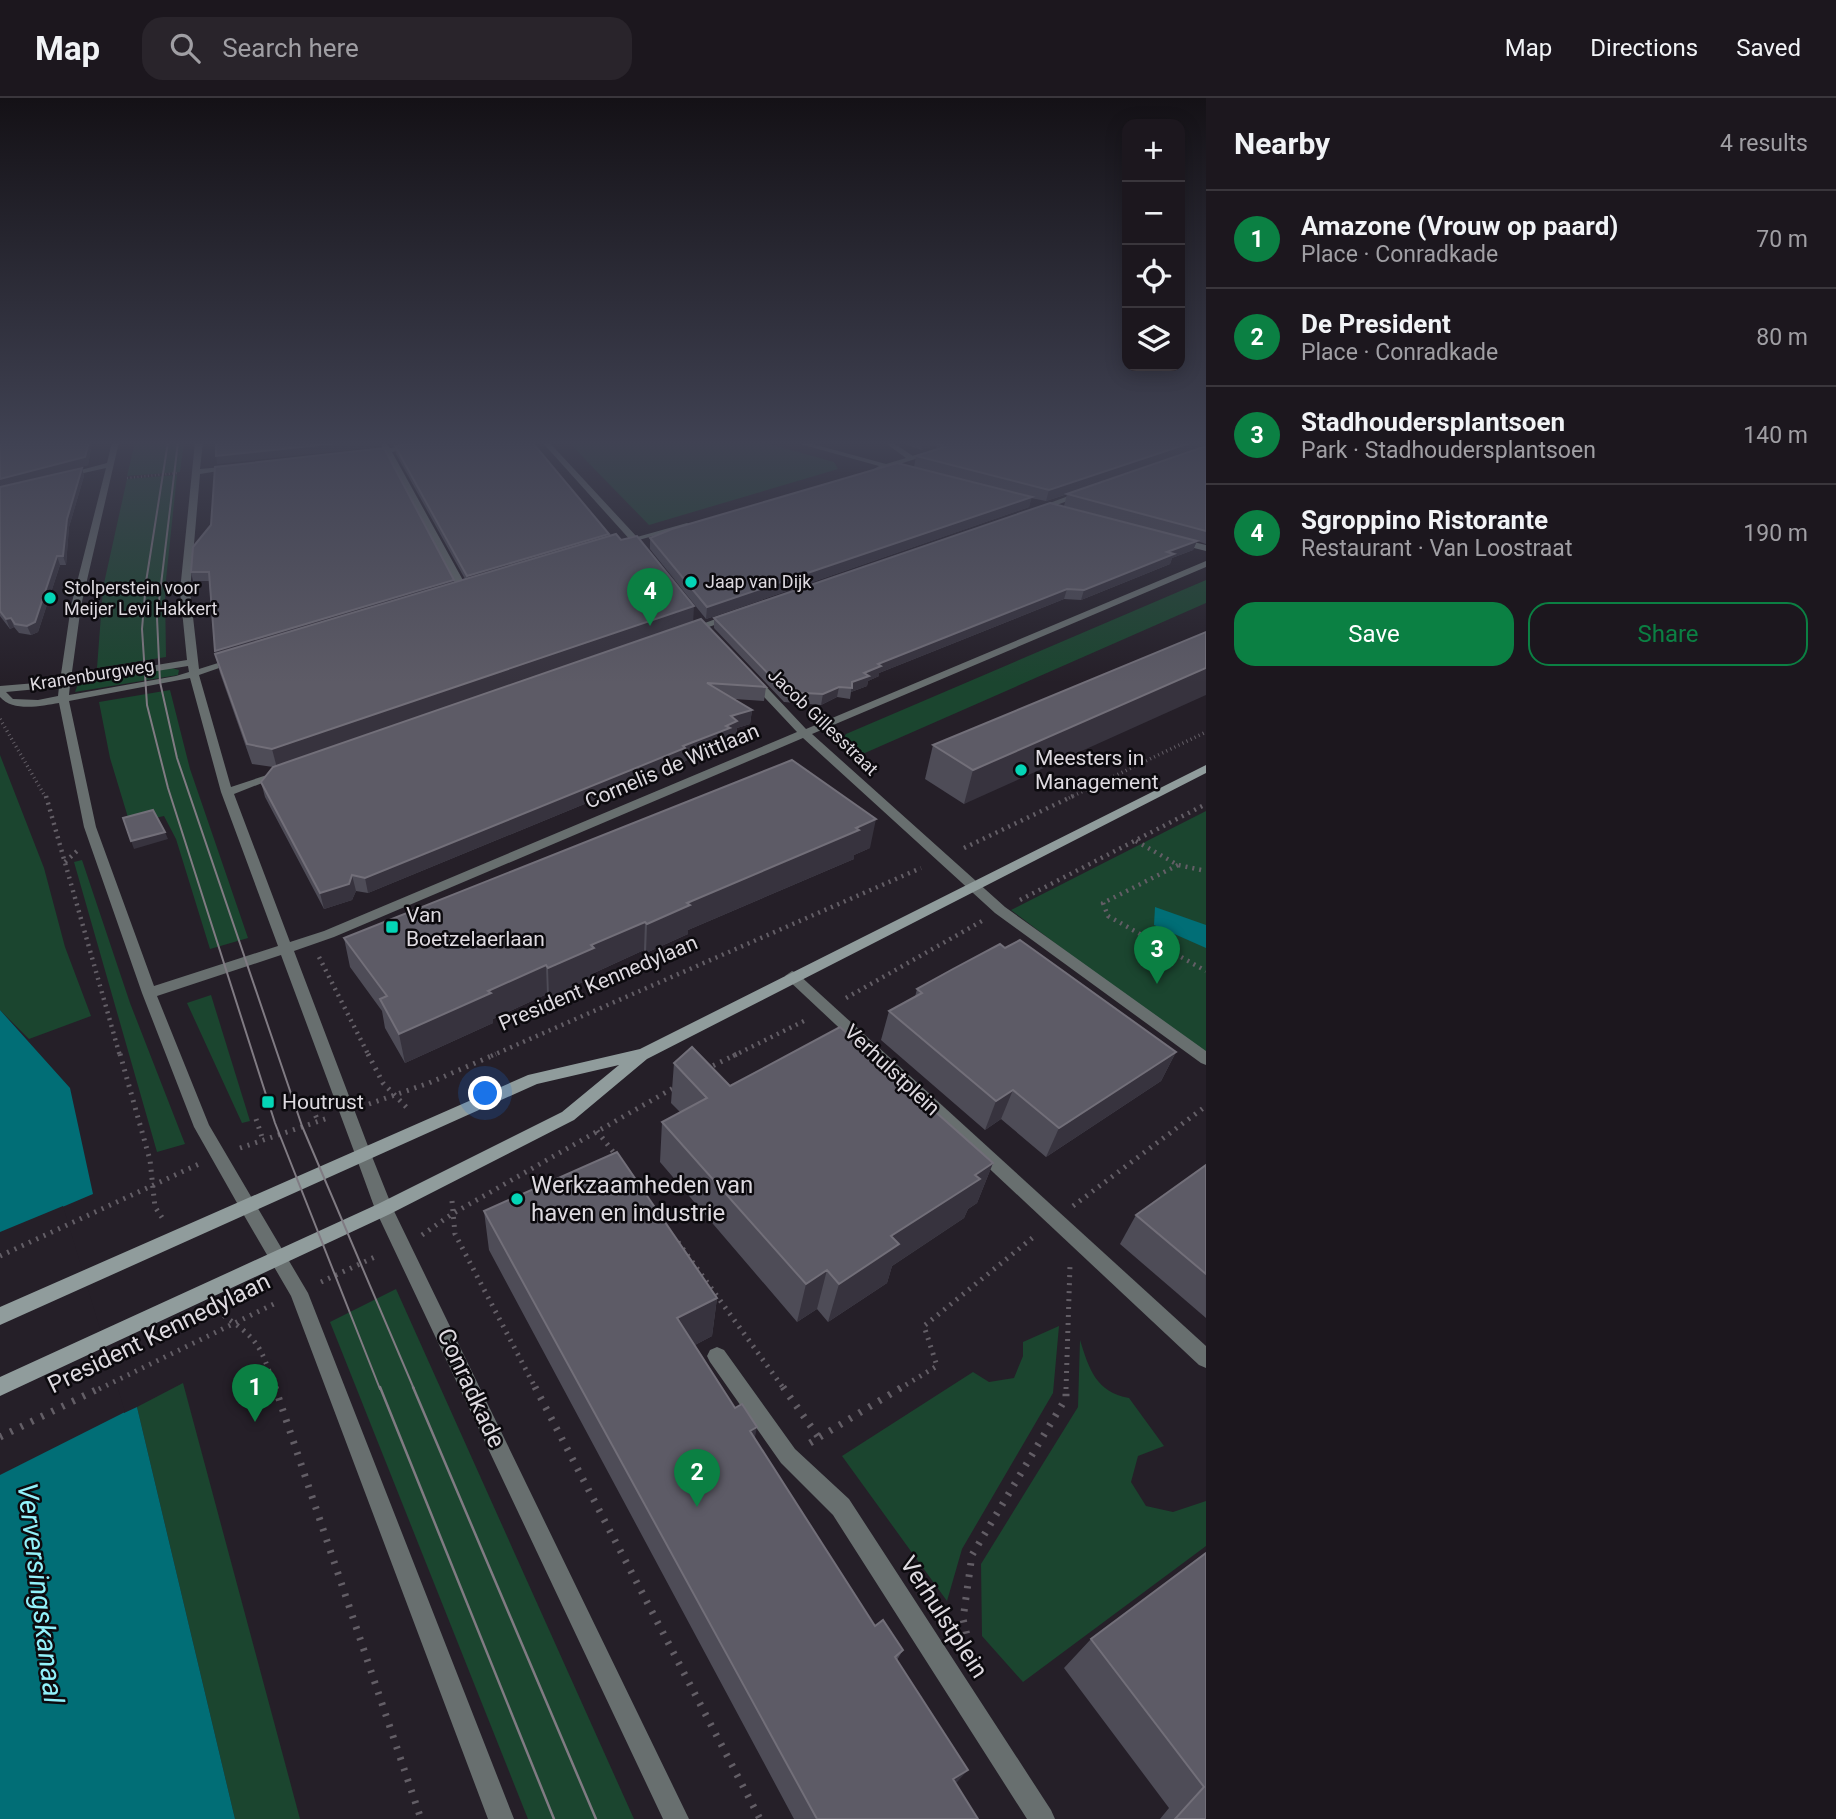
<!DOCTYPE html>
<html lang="en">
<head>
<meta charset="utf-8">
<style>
  :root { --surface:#1c171e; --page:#29242b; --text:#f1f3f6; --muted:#a09fa4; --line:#3a363c; --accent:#0b8043 }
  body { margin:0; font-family:Roboto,sans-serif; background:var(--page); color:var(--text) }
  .controls { position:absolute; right:21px; top:21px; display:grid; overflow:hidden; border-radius:14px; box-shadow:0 4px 18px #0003 }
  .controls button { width:63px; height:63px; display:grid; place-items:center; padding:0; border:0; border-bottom:2px solid var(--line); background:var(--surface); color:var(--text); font:35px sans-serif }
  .you { position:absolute; left:486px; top:996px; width:24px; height:24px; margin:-18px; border:5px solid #fff; border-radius:50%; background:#1a73e8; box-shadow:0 0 0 10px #1a73e833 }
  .badge { display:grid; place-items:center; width:46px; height:46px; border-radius:50%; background:var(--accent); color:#fff; font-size:23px; font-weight:700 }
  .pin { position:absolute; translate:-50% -58px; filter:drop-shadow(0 2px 4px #0008) }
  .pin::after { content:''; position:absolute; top:37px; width:24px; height:21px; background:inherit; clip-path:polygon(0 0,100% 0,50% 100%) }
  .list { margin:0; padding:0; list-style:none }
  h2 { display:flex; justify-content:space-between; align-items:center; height:91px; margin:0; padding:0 28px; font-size:30px }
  h2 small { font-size:23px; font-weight:400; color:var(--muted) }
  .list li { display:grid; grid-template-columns:46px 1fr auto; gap:21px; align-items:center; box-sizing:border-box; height:98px; padding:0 28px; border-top:2px solid var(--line) }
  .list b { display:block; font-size:26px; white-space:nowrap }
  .list p { margin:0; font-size:23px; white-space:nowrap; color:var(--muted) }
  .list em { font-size:23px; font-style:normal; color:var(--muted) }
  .actions { display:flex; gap:14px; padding:21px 28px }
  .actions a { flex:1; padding:16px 0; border:2px solid var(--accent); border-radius:21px; text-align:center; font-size:24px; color:var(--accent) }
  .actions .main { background:var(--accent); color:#fff }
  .icon { flex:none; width:38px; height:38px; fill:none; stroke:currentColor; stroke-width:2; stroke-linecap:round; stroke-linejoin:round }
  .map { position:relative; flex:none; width:1206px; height:1721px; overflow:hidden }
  header { display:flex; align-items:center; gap:42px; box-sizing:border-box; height:98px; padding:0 35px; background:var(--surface); border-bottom:2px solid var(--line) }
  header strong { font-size:33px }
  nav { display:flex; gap:38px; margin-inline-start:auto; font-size:24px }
  .search { width:490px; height:63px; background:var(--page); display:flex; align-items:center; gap:18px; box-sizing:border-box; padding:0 24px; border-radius:21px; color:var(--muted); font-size:26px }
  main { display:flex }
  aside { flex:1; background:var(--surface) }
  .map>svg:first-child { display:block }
  .green { fill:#1b452f }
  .water { fill:#016e76 }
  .pier { fill:#251f28 }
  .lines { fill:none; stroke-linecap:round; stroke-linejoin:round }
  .path-far4 { stroke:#635e66; stroke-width:2.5; stroke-dasharray:1 2.5; stroke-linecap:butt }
  .path-far3 { stroke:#635e66; stroke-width:3.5; stroke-dasharray:1 3.5; stroke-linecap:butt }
  .path-far2 { stroke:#635e66; stroke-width:4.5; stroke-dasharray:2 5; stroke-linecap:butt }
  .path-far1 { stroke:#635e66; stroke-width:5; stroke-dasharray:2 6; stroke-linecap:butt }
  .path { stroke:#635e66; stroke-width:7; stroke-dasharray:2.5 9; stroke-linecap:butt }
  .service { fill:#686f6f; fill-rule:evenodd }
  .pedestrian { fill:#686f6f; fill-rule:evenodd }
  .minor { fill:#686f6f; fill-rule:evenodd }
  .tertiary { fill:#686f6f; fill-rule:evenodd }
  .secondary { fill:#909c9c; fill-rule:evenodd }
  .tram-far1 { stroke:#807b83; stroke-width:2 }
  .tram { stroke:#807b83; stroke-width:2.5 }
  .wall { fill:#4e4c57 }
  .shaded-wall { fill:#37333e }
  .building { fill:#5d5b66; stroke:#726f79; stroke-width:2 }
  .poi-dot { fill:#04d5b6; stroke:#0c0a0e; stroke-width:2.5 }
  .labels { text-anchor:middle; stroke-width:5; stroke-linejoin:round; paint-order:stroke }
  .far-poi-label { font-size:18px; fill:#dedae0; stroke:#0c0a0e; text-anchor:start }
  .far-street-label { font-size:18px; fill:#dedae0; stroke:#0c0a0e }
  .poi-label { font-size:21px; fill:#dedae0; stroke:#0c0a0e; text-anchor:start }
  .street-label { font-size:21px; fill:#dedae0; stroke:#0c0a0e }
  .near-poi-label { font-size:24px; fill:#dedae0; stroke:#0c0a0e; text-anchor:start }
  .near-street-label { font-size:24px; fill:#dedae0; stroke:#0c0a0e }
  .near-water-label { font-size:28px; font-style:italic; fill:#93f2fb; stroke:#0c0a0e }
</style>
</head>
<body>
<header>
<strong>Map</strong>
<div class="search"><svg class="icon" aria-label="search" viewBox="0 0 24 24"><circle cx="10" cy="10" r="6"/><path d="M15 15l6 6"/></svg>Search here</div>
<nav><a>Map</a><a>Directions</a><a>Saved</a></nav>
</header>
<main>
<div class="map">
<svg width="1206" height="1721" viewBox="0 0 1206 1721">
  <rect width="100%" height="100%" fill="#251f28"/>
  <g class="green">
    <polygon points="135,344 184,344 180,374 127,378"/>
    <polygon points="577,344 762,344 834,364 838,371 649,427 571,347"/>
    <polygon points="177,377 165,491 166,559 97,570 103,490 127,381"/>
    <polygon points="1206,482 1206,505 858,658 843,641 846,636"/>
    <polygon points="172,570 179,572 178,577 75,594 78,586"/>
    <polygon points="170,592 190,671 248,840 210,851 176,741 164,718 130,726 110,660 99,604"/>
    <polygon points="0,657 44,770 65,849 91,918 29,941 0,912"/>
    <polygon points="1206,713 1206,959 1011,812"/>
    <polygon points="82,762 130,905 185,1046 157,1054 74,764"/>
    <polygon points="211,897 250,1023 242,1025 187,905"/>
    <polygon points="396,1191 634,1721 528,1721 330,1224"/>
    <polygon points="1059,1228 1053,1295 962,1451 947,1503 842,1358 973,1274 989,1284 1014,1280 1023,1258 1023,1244"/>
    <path d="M1080,1242C1089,1271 1096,1294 1129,1300L1164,1348L1138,1358L1131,1384L1146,1408L1173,1414L1206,1403V1448L1023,1584L982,1538L981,1466L1078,1309Z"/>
    <polygon points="183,1285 300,1721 235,1721 137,1309"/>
  </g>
  <g class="water">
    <polygon points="1155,809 1206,827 1206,850 1154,827"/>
    <polygon points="0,912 70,990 93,1096 60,1110 124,1315 137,1309 235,1721 0,1721"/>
  </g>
  <polygon class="pier" points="63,1108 125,1314 0,1377 0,1134"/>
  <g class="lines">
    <polyline class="path-far4" points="127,380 178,375"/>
    <g class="path-far3">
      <polyline points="0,621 46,700"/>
      <polyline points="1069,700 1206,634"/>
    </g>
    <g class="path-far2">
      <polyline points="46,698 120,958"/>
      <polyline points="1136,743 1178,767 1206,773"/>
      <polyline points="964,750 1073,698"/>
      <polyline points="65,764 77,753"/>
      <polyline points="1178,767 1103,805 1108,818 1206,873"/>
      <polyline points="1020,802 1206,706"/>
      <polyline points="319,859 369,958"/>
      <polyline points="846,900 982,823"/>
      <polyline points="491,958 921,770"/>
      <polyline points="733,958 808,921"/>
    </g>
    <g class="path-far1">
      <polyline points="120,956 150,1062 155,1109 163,1121"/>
      <polyline points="368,956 383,985 410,1013"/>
      <polyline points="706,971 737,956"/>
      <polyline points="309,1003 318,1023"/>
      <polyline points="369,1006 429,985 496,956"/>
      <polyline points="256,1021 263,1042"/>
      <polyline points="597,1033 618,1060"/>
      <polyline points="240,1050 328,1020"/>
      <polyline points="452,1103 455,1136 536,1291"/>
      <polyline points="1073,1108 1206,1008"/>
      <polyline points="422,1137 452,1116 677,988"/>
      <polyline points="678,1144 784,1291"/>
      <polyline points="0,1158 199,1066"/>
      <polyline points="321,1184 379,1157"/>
      <path d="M217,1213C258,1241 260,1245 275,1291"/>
      <polyline points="99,1291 278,1204"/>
      <polyline points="899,1291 937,1268 924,1228 1036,1137"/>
      <polyline points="1066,1291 1070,1167"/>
    </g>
    <g class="path">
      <polyline points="275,1289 421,1721"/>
      <polyline points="535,1289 760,1721"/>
      <polyline points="783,1289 819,1340"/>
      <polyline points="0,1339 102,1289"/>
      <polyline points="810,1345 902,1289"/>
      <polyline points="972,1558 963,1521 972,1457 1066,1300 1066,1289"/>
    </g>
    <polygon class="service" points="717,1249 724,1252 795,1351 849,1401 1051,1712 1055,1721 1027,1721 833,1417 781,1365 710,1264 707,1258 710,1252"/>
    <polygon class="pedestrian" points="792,873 797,875 1206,1248 1206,1270 1199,1267 787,881 785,878"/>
    <g class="minor">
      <path d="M112,344H119L81,508L71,581L187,562L180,493L195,344H203L200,371L233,368L237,370L200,376L190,493L199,571L237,559L242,562L199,577L231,689L279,673L285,676L234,696L290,844L324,833L797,634L749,583V579H757L806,631L1206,463V469L812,636L1005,809L1206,953V967L1201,965L995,815L803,640L334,839L294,853L371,1056L369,1061L363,1063L357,1061L355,1056L281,857L157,898L209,1027L256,1107L253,1112L247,1114L241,1112L194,1029L142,895L84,729L59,605C41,608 13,614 0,599V588L60,583L71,508L106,370L66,379L62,377L107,365ZM188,568L189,574L176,578L69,597L70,587ZM190,580L221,694L278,848L154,888L96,729L69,603ZM59,589L58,598L38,602L13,601L6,594Z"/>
      <polygon points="542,344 549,344 637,439 687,425 691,427 632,444"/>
      <polygon points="793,344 805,344 886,366 906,360 884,344 892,344 913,358 957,344 968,344 878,373 874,371 879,368"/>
      <polygon points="385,345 390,350 414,347 418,349 392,354 469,493 467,495 459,493 386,355 368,357 364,355 383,351 381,347"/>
      <polygon points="1079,394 1086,396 1038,414 1031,412"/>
      <polygon points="1177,440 1206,447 1206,453 1174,445 1174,441"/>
      <polygon points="732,515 737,518 735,520 691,535 683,533"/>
    </g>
    <g class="tertiary">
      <polygon points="363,1049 369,1051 393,1111 689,1721 663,1721 375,1111 355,1056 357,1051"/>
      <polygon points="247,1100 253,1102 308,1195 514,1721 488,1721 291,1198 238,1107 241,1102"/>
    </g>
    <polygon class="secondary" points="1206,667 1206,675 647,961 574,1022 390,1116 0,1298 0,1279 378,1106 562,1014 619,967 537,986 0,1227 0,1209 528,977 640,951"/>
    <g class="tram-far1">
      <polyline points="168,344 146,484 142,531 147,607 168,690 275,1025 380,1291"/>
      <polyline points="178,344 157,520 160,584 177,660 302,1028 414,1291"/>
    </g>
    <g class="tram">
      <polyline points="380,1289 554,1721"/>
      <polyline points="413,1289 596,1721"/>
    </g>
  </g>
  <g class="wall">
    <polygon points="0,344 94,344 92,345 88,367 49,377 82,370 84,378 69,429 66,467 60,467 38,534 31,537 19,535 14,529 10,531 0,518"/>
    <polygon points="901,344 1206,344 1206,446 1197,443 1193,452 1172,460 1170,466 1081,502 1064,501 879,575 879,578 868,583 867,588 851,594 850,601 837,599 821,607 784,604 714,530 714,520 1150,431 1064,408 1067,396 1089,389 1046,403 1031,400 1029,409 706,521 650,451 650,440 914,369 916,358 936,352 937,347 921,352"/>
    <polygon points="395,348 609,438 693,524 766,589 764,603 734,601 752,612 750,626 737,630 736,638 729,640 728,645 685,663 684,665 368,795 356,793 352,802 324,811 265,699 261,684 273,669 252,666 220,575 215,556 209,483 193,483 191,474 193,449 455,484 465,481 396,356"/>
    <polygon points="1206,534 964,706 925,681 933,647"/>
    <polygon points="870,750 854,757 854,761 688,832 688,836 646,855 644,852 594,875 594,879 549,899 547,896 493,921 493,925 405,965 385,930 382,913 350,869 344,840"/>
    <polygon points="1005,850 1176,954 1161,983 1046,1059 1001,1021 985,1032 881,942 889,913 915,899 917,891"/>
    <polygon points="674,965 730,988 993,1065 977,1105 968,1111 964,1120 892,1168 887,1185 828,1224 817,1211 797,1224 660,1064 662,1024 680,1014 671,1005"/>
    <polygon points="1206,1067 1206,1220 1120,1146 1136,1117"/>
    <polygon points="484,1113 717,1200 712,1238 695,1247 875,1528 903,1552 897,1562 956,1686 978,1721 794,1721 489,1152"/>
    <polygon points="1206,1455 1206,1721 1160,1721 1169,1710 1064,1570 1091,1541"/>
  </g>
  <g class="shaded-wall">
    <polygon points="89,344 94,344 92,345 88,367 0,390 0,381"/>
    <polygon points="348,344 384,344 379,349 217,366 216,358"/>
    <polygon points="391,344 416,344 391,347"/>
    <polygon points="922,344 947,344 921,352"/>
    <polygon points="1193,344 1206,344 1206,349 1046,403 1049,392"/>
    <polygon points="82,370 84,378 69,429 66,467 63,458 67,421"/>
    <polygon points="1032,399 1029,409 706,521 707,509"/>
    <polygon points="609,436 609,444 468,487 467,478"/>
    <polygon points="1197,443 1193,452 1172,460 1170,466 1081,502 1084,492 1167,454"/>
    <polygon points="57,458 60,467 38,534 31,537 27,528"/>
    <polygon points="454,482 455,491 217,563 215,553"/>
    <polygon points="1067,491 1064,501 879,575 879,578 868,583 867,588 851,594 852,584 878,566"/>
    <polygon points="694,508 693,526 277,670 272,651"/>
    <polygon points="11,520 14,529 10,531 6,521"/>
    <polygon points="1206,570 1206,597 964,706 973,672"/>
    <polygon points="839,589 837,599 821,607 823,596"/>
    <polygon points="752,612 750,626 737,630 736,638 729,640 728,645 685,663 684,665 368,795 365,780 683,648 726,628 731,618"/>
    <polygon points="876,721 870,750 854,757 854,761 688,832 688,836 646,855 647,826 687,805"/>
    <polygon points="165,734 168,741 134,751 131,743"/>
    <polygon points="352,777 356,793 352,802 324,811 320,795"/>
    <polygon points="645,824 644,852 594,875 594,879 549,899 548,870 591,847"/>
    <polygon points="546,867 547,896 493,921 493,925 405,965 399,936 488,893"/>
    <polygon points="1176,954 1161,983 1046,1059 1059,1030"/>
    <polygon points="1013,992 1001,1021 985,1032 996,1003"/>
    <polygon points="993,1065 977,1105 968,1111 964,1120 892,1168 887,1185 828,1224 839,1186 891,1138 975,1077"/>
    <polygon points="827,1172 817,1211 797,1224 806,1186"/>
    <polygon points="717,1200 712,1238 674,1258 677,1220"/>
    <polygon points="757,1329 750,1364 750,1333"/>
    <polygon points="968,1672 947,1695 953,1681"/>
  </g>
  <g class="building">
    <polygon points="0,344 89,344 85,359 0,381"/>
    <polygon points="216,344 348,344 216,358"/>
    <polygon points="424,344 532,344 609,436 467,478 395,348"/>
    <polygon points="944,344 1193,344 1049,392 916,358 945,349 937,346"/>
    <polygon points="1206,348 1206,433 1067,396"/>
    <polygon points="384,350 454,482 215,553 209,474 191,474 193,449 211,427 215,369"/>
    <polygon points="897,365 1032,399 707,509 650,440 672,431"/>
    <polygon points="82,370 67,421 63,458 57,458 35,524 27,528 15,526 11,520 6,521 0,513 0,389"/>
    <polygon points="1050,405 1197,443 1167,454 1174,456 1084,492 1067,491 878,566 881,568 864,575 869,578 852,584 852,590 839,589 823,596 786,594 714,520"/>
    <polygon points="616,436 621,442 637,438 694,508 272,651 247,646 215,556"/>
    <polygon points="701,521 766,589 707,585 752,612 731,618 737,623 726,628 730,630 683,648 685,650 365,780 352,777 349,786 320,795 261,684 273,669"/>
    <polygon points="1206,534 1206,570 973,672 933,647"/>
    <polygon points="792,662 876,721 856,730 859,732 687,805 690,807 647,826 645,824 591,847 594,850 548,870 546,867 488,893 491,895 399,936 380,901 387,898 344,840"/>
    <polygon points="153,712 165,734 131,743 123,720"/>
    <polygon points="1020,842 1176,954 1059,1030 1013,992 996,1003 889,913 922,895 917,891 953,871 1000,846 1005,850"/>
    <polygon points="840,929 993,1065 975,1077 980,1081 891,1138 899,1146 839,1186 827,1172 806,1186 662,1024 707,1000 674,965 692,949 730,988"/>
    <polygon points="617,1054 717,1200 677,1220 735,1310 742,1306 757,1329 750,1333 875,1528 883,1522 903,1552 895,1559 968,1672 953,1681 978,1721 817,1721 484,1113"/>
    <polygon points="1206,1067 1206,1176 1136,1117"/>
    <polygon points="1206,1455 1206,1721 1175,1721 1204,1689 1091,1541"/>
  </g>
  <linearGradient id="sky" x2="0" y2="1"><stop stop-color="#141116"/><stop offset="0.59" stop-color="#404253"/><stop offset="1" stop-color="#404253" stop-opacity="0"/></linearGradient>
  <rect width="1206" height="585" fill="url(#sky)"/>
  <g class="poi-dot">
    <circle cx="691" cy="484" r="7"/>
    <circle cx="50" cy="500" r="7"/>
    <circle cx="1021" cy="672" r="7"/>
    <rect x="385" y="822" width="14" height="14" rx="3.5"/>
    <rect x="261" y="997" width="14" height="14" rx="3.5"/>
    <circle cx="517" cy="1101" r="7"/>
  </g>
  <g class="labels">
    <g class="far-poi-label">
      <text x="705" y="490">Jaap van Dijk</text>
      <text x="64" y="496">Stolperstein voor<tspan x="64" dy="21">Meijer Levi Hakkert</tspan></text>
    </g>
    <g class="far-street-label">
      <text transform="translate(92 577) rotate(-9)" y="6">Kranenburgweg</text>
      <text transform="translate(823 624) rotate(44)" y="6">Jacob Gillesstraat</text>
    </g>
    <g class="poi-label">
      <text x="1035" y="667">Meesters in<tspan x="1035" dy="24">Management</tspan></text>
      <text x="406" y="824">Van<tspan x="406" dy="24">Boetzelaerlaan</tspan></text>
      <text x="282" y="1011">Houtrust</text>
    </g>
    <g class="street-label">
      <text transform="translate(672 668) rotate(-23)" y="7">Cornelis de Wittlaan</text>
      <text transform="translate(598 885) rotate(-23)" y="7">President Kennedylaan</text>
      <text transform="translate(892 972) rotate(43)" y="7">Verhulstplein</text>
    </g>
    <g class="near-poi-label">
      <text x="531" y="1095">Werkzaamheden van<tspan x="531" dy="28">haven en industrie</tspan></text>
    </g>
    <g class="near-street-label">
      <text transform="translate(159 1235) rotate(-26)" y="8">President Kennedylaan</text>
      <text transform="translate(471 1290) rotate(65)" y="8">Conradkade</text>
      <text transform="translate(944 1519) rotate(57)" y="8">Verhulstplein</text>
    </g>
    <g class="near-water-label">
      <text transform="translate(41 1495) rotate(83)" y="10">Verversingskanaal</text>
    </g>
  </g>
</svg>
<div class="controls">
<button>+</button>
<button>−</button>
<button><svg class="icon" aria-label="locate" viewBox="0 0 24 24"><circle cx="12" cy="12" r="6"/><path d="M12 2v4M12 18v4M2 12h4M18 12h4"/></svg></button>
<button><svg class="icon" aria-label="layers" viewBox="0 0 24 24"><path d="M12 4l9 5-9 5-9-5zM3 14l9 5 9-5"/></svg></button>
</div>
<div class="you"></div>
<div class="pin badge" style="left:255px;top:1324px">1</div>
<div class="pin badge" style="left:697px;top:1409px">2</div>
<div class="pin badge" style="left:1157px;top:886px">3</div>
<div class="pin badge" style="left:650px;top:528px">4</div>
</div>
<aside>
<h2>Nearby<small>4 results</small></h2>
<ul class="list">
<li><span class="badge">1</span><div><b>Amazone (Vrouw op paard)</b><p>Place · Conradkade</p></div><em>70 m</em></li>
<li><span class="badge">2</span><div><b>De President</b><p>Place · Conradkade</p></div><em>80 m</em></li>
<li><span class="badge">3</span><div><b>Stadhoudersplantsoen</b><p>Park · Stadhoudersplantsoen</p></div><em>140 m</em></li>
<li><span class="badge">4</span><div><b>Sgroppino Ristorante</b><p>Restaurant · Van Loostraat</p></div><em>190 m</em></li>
</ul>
<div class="actions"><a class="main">Save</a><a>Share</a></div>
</aside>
</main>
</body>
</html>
